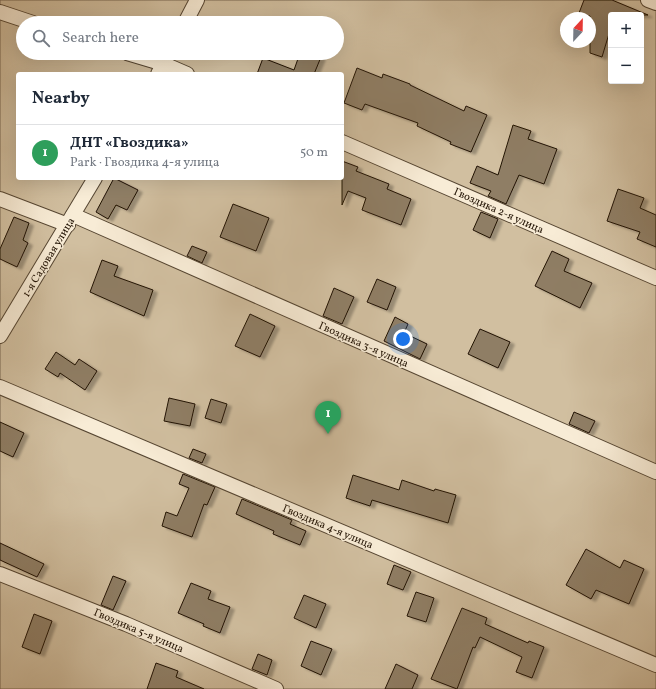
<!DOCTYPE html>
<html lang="en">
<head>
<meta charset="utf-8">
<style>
  :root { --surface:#fff; --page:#f6f6f7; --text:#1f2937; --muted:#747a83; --line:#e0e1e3; --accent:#8f2418 }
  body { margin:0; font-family:Vollkorn,serif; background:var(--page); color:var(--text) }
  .controls { position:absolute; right:12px; top:12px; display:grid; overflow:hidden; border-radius:4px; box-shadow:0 4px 16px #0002 }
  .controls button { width:36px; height:36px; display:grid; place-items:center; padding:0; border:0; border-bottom:1px solid var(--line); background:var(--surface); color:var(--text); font:20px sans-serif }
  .compass { position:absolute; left:560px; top:12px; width:36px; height:36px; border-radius:50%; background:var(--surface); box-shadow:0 4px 16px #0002; rotate:22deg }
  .you { position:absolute; left:403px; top:339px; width:14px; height:14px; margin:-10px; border:3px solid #fff; border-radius:50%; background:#1a73e8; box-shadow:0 0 0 6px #1a73e833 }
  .badge { display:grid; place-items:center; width:26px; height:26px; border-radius:50%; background:var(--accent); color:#fff; font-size:13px; font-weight:700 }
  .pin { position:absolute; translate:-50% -33px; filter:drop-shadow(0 1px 2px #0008) }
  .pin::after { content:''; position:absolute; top:21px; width:14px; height:12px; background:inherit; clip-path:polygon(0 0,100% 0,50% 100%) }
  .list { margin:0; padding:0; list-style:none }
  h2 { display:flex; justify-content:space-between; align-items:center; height:52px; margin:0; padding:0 16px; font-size:17px }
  h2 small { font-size:13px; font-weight:400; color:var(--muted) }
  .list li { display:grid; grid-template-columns:26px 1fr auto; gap:12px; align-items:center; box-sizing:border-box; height:56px; padding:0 16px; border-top:1px solid var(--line) }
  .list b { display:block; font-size:15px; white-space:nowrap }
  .list p { margin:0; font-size:13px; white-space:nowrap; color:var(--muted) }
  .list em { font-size:13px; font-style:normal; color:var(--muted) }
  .icon { flex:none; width:22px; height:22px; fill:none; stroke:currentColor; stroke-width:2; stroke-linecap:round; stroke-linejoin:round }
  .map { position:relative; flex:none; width:656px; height:689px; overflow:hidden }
  .search { position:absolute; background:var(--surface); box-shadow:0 4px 16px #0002; left:16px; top:16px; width:328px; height:44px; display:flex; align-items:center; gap:10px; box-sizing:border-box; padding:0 14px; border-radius:22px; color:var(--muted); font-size:15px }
  .panel { position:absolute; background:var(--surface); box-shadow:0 4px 16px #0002; left:16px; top:72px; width:328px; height:108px; border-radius:4px }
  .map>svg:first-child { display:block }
  .green { fill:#d1bfa0; stroke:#796852; fill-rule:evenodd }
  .building { fill:#8f7e65; stroke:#211203; filter:url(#shadow) }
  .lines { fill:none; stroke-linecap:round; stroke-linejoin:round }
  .minor-casing { stroke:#564632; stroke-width:16 }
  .minor { stroke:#f8ecd6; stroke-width:14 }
  .labels { text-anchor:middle; stroke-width:3; stroke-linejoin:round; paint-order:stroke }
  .street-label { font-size:11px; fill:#211203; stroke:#f8ecd6 }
</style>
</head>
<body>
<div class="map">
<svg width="656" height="689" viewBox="0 0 656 689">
  <defs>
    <filter id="shadow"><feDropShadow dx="4.5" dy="2.5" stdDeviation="1" flood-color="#0004"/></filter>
  </defs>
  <rect width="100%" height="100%" fill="#f5e2c0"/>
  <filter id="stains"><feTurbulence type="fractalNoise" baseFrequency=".005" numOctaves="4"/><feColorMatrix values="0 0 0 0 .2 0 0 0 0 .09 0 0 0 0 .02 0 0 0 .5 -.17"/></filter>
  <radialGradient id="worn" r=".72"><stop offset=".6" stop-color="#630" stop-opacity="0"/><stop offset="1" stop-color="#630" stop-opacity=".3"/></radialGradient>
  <path class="green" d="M0,0H656V689H0ZM611,15H641V81H611ZM566,18H590V42H566ZM23,23H337V53H23ZM18,74H342V178H18Z"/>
  <g class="building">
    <polygon points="584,0 612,0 648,15 611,15 611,27 602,57 590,53 590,16 579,13"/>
    <polygon points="300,53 311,53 321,57 314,74 257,74 263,58 294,70"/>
    <polygon points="357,68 382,78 383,74 410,84 410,85 464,111 466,106 487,115 471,152 450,144 451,142 417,126 418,123 365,104 362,110 344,103"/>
    <polygon points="513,125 531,131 528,139 557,149 544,184 519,175 506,204 488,196 491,191 470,183 477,166 498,175"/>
    <polygon points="342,161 358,167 356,171 389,184 387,189 411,199 401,225 362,210 366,198 348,191 342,205"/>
    <polygon points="114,178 138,190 127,210 116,205 108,219 96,212"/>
    <polygon points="618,189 644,198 640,208 656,215 656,247 637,239 640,232 607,221"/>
    <polygon points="233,204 269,218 256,251 220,237"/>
    <polygon points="481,212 498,219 490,238 473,230"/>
    <polygon points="14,217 29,223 23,240 28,243 17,267 0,259 0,249"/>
    <polygon points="192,246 207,252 202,263 187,256"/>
    <polygon points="552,251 569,259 564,271 592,283 580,308 535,286"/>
    <polygon points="102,260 118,266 114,276 153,290 144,316 90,292"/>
    <polygon points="377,279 396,287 387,310 367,302"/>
    <polygon points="334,288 354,297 342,324 323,316"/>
    <polygon points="250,314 275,326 260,357 235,346"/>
    <polygon points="395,317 408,324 404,333 427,344 420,359 384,341"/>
    <polygon points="480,329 510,342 498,368 468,354"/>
    <polygon points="56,352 75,365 79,359 97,371 85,390 60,373 58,377 45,369"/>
    <polygon points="169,398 195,404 190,426 164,421"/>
    <polygon points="211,399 227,404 221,423 205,418"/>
    <polygon points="574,412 595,421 589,433 569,424"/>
    <polygon points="0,422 24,433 13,457 0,451"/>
    <polygon points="193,449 206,454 202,463 189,458"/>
    <polygon points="183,474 215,487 207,505 204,504 192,537 162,526 166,512 177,516 189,488 179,484"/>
    <polygon points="353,475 399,490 402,480 434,491 435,489 456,495 448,523 372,500 370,506 346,498"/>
    <polygon points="242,499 292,520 290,524 306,531 300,545 273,534 274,531 236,514"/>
    <polygon points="0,543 44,564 37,577 0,560"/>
    <polygon points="586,549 620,568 624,560 644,569 629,604 596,590 591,599 566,585"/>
    <polygon points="394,565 411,572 403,590 387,584"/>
    <polygon points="113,576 126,581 113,610 101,605"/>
    <polygon points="191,583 211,591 208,599 230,607 220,633 203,626 204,624 178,613"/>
    <polygon points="416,592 434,598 426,622 407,616"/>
    <polygon points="304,595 326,604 316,628 294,618"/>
    <polygon points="462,608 487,618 485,624 528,643 529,641 544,647 532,678 516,672 522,657 480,637 475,648 473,647 457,689 431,679"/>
    <polygon points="34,614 52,621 40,654 22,647"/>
    <polygon points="311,641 332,649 321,675 301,666"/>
    <polygon points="258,654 272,660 267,675 252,669"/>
    <polygon points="156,663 178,671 176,677 204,689 147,689"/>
    <polygon points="396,664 418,675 412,689 385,689"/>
  </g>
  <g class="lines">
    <defs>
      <g id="minor">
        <polyline points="648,0 656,3"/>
        <polyline points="0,12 33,23"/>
        <polyline points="185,23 197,0"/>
        <polyline points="127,53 164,64 187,74"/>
        <polyline points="158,74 169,53"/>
        <polyline points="342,142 656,278"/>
        <polyline points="0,199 68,225"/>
        <polyline points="73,215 656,472"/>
        <polyline points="0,336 95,178"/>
        <polyline points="0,387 656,665"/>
        <polyline points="0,574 126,624 276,689"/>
      </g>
    </defs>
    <use href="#minor" class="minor-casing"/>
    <use href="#minor" class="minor"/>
  </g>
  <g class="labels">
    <g class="street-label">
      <text transform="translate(499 210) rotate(24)" y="4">Гвоздика 2-я улица</text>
      <text transform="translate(48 257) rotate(-59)" y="4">1-я Садовая улица</text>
      <text transform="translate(364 344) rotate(24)" y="4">Гвоздика 3-я улица</text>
      <text transform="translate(328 526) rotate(23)" y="4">Гвоздика 4-я улица</text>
      <text transform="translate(139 630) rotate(23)" y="4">Гвоздика 5-я улица</text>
    </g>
  </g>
  <rect width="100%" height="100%" filter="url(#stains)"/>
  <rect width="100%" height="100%" fill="url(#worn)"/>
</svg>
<div class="controls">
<button>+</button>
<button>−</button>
</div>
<svg class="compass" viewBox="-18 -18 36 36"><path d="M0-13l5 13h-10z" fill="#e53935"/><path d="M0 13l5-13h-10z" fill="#747a83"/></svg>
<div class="you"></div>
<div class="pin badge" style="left:328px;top:434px;background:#2e9e5b">1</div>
<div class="search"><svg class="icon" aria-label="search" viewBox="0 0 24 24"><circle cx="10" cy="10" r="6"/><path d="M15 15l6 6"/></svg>Search here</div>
<section class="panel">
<h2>Nearby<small></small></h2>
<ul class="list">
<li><span class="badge" style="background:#2e9e5b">1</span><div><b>ДНТ «Гвоздика»</b><p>Park · Гвоздика 4-я улица</p></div><em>50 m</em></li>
</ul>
</section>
</div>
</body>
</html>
